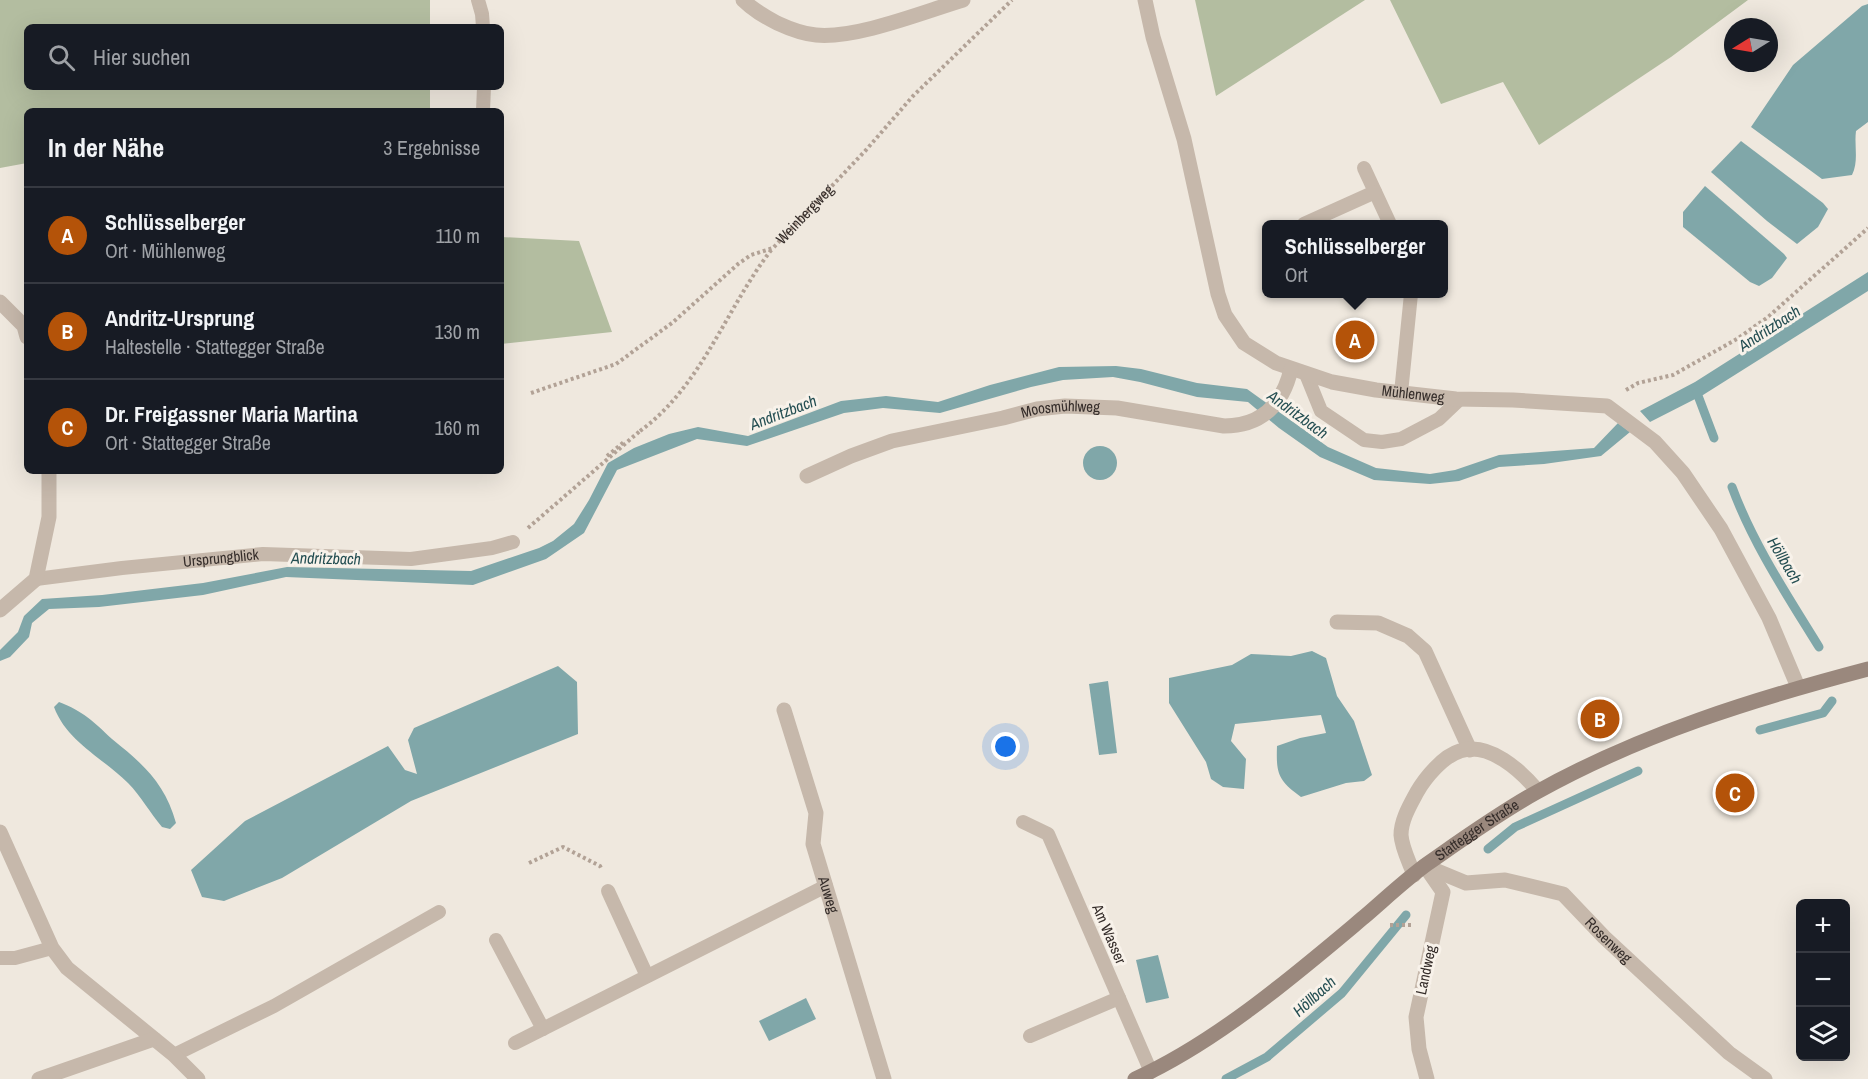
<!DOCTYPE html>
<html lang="de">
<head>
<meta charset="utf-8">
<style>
  :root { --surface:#171b24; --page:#242831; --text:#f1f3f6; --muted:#9ea1a6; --line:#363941; --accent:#b45309 }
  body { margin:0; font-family:"Archivo Narrow",sans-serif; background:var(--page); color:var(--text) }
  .controls { position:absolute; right:18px; bottom:18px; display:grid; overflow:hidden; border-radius:9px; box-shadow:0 6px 24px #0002 }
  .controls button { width:54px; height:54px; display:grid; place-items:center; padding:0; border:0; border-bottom:2px solid var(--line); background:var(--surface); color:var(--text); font:30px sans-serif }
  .compass { position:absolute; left:1724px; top:18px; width:54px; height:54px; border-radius:50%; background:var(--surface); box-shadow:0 6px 24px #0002; rotate:259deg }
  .you { position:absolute; left:1006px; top:747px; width:21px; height:21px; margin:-15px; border:4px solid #fff; border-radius:50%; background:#1a73e8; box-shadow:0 0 0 9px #1a73e833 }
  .badge { display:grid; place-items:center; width:39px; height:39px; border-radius:50%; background:var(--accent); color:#fff; font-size:20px; font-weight:700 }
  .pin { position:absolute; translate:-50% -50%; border:3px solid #fff; box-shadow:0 2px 6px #0006 }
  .popup { position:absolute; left:1262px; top:220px; width:186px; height:78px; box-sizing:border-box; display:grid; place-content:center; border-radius:9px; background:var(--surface); filter:drop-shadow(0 2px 4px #0005); font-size:20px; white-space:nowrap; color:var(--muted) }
  .popup b { font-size:22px; color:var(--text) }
  .popup::after { content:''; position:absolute; left:50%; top:100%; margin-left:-12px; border:12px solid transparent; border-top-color:var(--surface) }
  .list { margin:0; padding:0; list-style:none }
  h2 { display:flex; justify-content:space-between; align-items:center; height:78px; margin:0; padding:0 24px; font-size:26px }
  h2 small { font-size:20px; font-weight:400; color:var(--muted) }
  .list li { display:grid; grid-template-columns:39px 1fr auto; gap:18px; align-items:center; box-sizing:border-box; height:96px; padding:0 24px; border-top:2px solid var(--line) }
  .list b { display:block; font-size:22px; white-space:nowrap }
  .list p { margin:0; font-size:20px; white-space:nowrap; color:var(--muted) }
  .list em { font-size:20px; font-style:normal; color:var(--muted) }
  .icon { flex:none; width:33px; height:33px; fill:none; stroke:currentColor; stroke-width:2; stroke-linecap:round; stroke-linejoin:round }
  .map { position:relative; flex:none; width:1868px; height:1079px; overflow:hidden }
  .search { position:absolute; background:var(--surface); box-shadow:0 6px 24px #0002; left:24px; top:24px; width:480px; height:66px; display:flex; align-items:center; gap:15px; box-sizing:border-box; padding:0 21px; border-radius:9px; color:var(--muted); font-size:22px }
  .panel { position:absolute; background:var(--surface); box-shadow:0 6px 24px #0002; left:24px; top:108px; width:480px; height:366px; border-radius:9px }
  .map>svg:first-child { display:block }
  .green { fill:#b3bda0 }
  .water { fill:#80a7a9 }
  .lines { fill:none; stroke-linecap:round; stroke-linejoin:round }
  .stream { stroke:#80a7a9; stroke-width:9 }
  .path { stroke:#b2a296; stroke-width:4; stroke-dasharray:3 3; stroke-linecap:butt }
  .lane { stroke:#c6b8ab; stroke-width:14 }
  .street { stroke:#c6b8ab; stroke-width:15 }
  .secondary { stroke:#9a887d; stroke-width:15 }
  .labels { text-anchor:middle; stroke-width:6; stroke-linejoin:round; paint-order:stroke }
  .street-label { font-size:15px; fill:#352d2a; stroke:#f8f2ea }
  .water-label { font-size:16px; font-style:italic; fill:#244e52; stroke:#f8f2ea }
</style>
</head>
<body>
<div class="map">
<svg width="1868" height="1079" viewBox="0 0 1868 1079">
  <rect width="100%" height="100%" fill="#efe8de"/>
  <g class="green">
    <polygon points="0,0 430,0 430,27 27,27 27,87 430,87 430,111 27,111 27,163 0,168"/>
    <polygon points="1195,0 1365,0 1216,96"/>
    <polygon points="1390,0 1748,0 1671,57 1539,145 1503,82 1441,104"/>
    <polygon points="501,237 579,241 612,332 501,344"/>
  </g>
  <g class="water">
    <path d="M1868,4V122L1856,131C1854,146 1859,161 1852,175L1822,179L1751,127L1793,65L1862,6Z"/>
    <polygon points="1741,141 1823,203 1828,209 1818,227 1797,244 1767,221 1711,172"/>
    <polygon points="1705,186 1784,254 1787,258 1772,278 1759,286 1750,282 1683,227 1683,212"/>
    <polygon points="1868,272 1868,291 1703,395 1650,422 1640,411 1695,382"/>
    <polygon points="1116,366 1141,369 1197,383 1247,389 1328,447 1376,468 1430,474 1455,470 1499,455 1594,448 1618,423 1630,432 1601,456 1544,464 1499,467 1459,481 1430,484 1374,480 1320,457 1279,428 1248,402 1197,397 1140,382 1113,377 1063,380 1031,387 940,413 883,408 844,413 747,446 697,439 617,470 584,533 546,559 473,585 286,577 203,595 99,607 49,609 32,623 29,637 10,657 0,661 0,650 18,632 24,616 42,599 102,595 203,583 287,567 471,571 539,548 553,541 574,524 589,500 608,463 634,448 669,434 698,427 748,436 841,401 886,396 938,402 990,385 1059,367"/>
    <circle cx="1100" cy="463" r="17"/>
    <path d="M1312,651L1326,658L1337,696L1354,721L1372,775L1364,781L1346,783L1301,797C1278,780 1276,774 1277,746L1300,738L1326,733L1321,715L1235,724L1231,741L1246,759L1244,789L1223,787L1211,779L1206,762L1169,703V678L1232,665L1251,654L1291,656Z"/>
    <polygon points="558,666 577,682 578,734 411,801 282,878 224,901 202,897 191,870 245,821 388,746 405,770 417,774 408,740 414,728"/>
    <polygon points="1108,681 1117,753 1099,755 1089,684"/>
    <path d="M59,702C83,711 94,722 112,739C143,764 165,783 176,823L170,829L162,827C150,813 141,796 128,783C103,758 67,742 54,707Z"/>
    <polygon points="1158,955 1169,998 1146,1003 1136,960"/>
    <polygon points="806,998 816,1019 769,1041 759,1021"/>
  </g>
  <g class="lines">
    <g class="stream">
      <polyline points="1697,393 1714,438"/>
      <path d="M1732,487C1753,544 1787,595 1819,647"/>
      <polyline points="1760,730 1823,713 1832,701"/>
      <polyline points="1488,849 1515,827 1638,771"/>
      <polyline points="1226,1079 1267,1057 1342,993 1406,915"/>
    </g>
    <g class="path">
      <polyline points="1626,390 1638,383 1673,375 1737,339 1768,317 1868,228"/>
      <path id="s1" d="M531,393L616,364L672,323L738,264L751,255L773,248L866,150L913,96L1012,0"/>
      <path d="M640,431C702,386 726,308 772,249"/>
      <polyline points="607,456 624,442"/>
      <polyline points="528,528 641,430"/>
      <polyline points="529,863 563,847 600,866 602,870"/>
      <polyline points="1390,925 1413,925"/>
    </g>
    <g class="lane">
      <polyline points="478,0 482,14 483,27"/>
      <polyline points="483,111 484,87"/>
      <polyline points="1364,168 1390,224"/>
      <polyline points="1304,224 1375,192"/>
      <polyline points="1306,374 1321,411 1364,440 1382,442 1401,439 1439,419 1460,399"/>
      <polyline points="1401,393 1411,294"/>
      <path id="s2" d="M36,579L122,568L263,554L411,559L492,548L513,542"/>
      <polyline points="1023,822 1048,834 1151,1072"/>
      <polyline points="608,891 647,976"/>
      <polyline points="496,940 543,1029"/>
      <polyline points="0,958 15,958 52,948"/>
      <polyline points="1030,1036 1119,998"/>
      <polyline points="515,1043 826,886"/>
      <polyline points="174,1055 274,1006 439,912"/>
    </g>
    <g class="street">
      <path d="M743,0C753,10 764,16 777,23C790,29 802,34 816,35C856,39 923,12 963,0"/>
      <path id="s3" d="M1145,0L1153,37L1184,139L1218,294L1225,315L1244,343L1276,363L1332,382L1376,390L1456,399L1513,400L1607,406L1655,442L1683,473L1721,529L1769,618L1798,687"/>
      <polyline points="0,302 24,326 27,337"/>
      <path id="s4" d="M807,476L851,456L892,441L1003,418L1037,409L1065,406L1117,408L1224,426C1262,426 1283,404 1291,369"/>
      <polyline points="0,610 36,579 49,517 49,471"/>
      <polyline points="1337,622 1378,623 1408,636 1425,651 1470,750"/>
      <path id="s5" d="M784,710L816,813L813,844L884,1079"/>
      <polyline points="0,832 52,948 67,968 174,1055 198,1079"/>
      <path id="s6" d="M1425,866L1466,883L1505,880L1563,894L1604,937L1729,1053L1765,1079"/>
      <polyline points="1425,866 1443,892 1416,1017 1419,1049 1427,1079"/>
      <path d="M1414,875C1410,863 1402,849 1401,835C1401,820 1410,805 1417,792C1425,778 1443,756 1460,751C1489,741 1521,771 1538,791"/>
      <polyline points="39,1079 154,1039"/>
    </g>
    <path class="secondary" id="s7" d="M1135,1079C1217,1042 1296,974 1364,917C1385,899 1405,880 1427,864C1463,839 1499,813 1537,792C1641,734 1754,699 1868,669"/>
  </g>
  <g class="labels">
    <g class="street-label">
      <text dy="5" stroke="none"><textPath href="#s1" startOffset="333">Weinbergweg</textPath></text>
      <text dy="5" stroke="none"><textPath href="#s3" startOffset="538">Mühlenweg</textPath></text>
      <text dy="5" stroke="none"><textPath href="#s4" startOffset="264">Moosmühlweg</textPath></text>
      <text dy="5" stroke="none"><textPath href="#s2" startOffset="186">Ursprungblick</textPath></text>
      <text dy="5" stroke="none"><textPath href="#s7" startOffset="424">Stattegger Straße</textPath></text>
      <text dy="5" stroke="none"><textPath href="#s5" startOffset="192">Auweg</textPath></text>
      <text transform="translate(1109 934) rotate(67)" y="5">Am Wasser</text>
      <text dy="5" stroke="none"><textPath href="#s6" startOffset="208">Rosenweg</textPath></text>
      <text transform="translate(1426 970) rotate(-78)" y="5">Landweg</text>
    </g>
    <g class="water-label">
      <text transform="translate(1769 328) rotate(-33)" y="6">Andritzbach</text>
      <text transform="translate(783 412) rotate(-21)" y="6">Andritzbach</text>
      <text transform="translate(1298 414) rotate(36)" y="6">Andritzbach</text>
      <text transform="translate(326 558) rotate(1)" y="6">Andritzbach</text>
      <text transform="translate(1785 560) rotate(59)" y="6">Höllbach</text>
      <text transform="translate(1314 996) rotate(-42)" y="6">Höllbach</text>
    </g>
  </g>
</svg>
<div class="controls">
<button>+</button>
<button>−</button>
<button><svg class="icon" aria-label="layers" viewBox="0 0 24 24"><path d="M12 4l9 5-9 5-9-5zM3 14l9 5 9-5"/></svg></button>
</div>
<svg class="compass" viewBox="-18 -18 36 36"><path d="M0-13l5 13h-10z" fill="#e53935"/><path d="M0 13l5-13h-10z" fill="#9ea1a6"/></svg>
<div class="you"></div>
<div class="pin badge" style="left:1355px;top:340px">A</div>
<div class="popup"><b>Schlüsselberger</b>Ort</div>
<div class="pin badge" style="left:1600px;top:719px">B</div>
<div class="pin badge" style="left:1735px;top:793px">C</div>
<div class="search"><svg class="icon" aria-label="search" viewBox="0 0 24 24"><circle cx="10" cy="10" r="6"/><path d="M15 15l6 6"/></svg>Hier suchen</div>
<section class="panel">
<h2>In der Nähe<small>3 Ergebnisse</small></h2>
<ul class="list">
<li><span class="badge">A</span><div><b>Schlüsselberger</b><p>Ort · Mühlenweg</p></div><em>110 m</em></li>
<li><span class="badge">B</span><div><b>Andritz-Ursprung</b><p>Haltestelle · Stattegger Straße</p></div><em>130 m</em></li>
<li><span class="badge">C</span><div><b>Dr. Freigassner Maria Martina</b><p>Ort · Stattegger Straße</p></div><em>160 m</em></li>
</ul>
</section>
</div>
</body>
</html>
